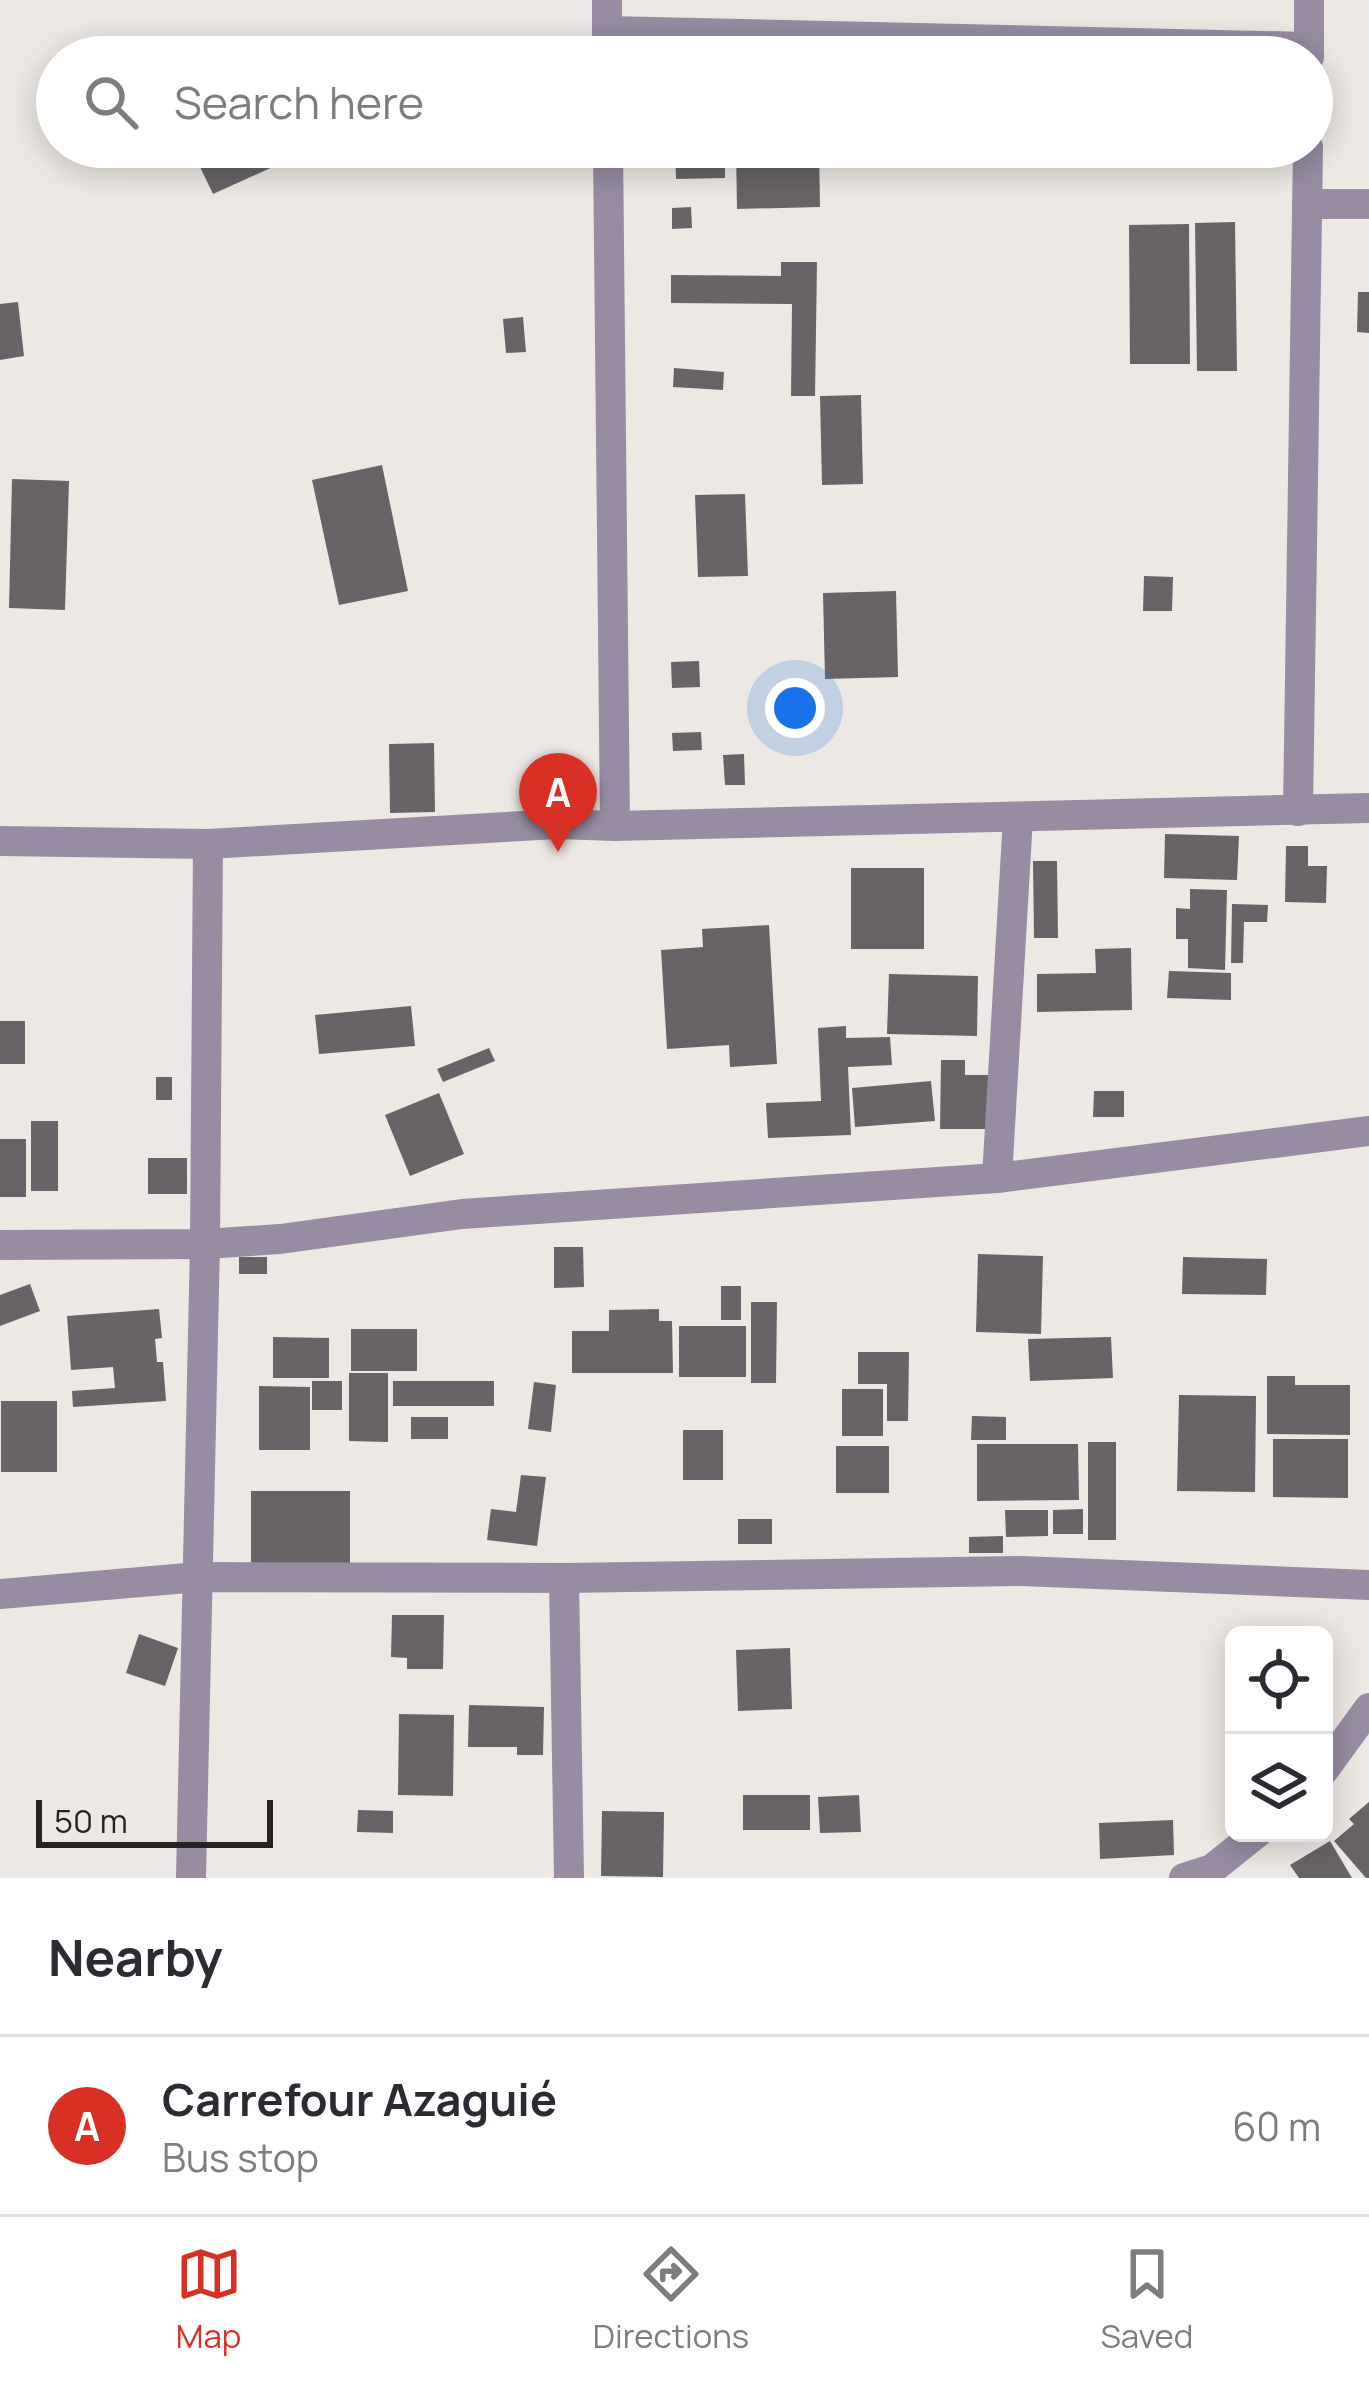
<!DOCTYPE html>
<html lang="en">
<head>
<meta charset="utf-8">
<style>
  :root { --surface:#fff; --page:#f2f2f3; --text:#2b2b33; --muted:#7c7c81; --line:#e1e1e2; --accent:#d93025 }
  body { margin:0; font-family:Manrope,sans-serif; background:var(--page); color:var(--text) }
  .controls { position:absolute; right:36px; bottom:36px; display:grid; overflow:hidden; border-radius:18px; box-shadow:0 6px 30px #0003 }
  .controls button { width:108px; height:108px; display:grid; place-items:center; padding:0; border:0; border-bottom:3px solid var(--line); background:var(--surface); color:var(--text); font:60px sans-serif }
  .scale { position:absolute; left:36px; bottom:30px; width:237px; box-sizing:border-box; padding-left:12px; border:6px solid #262422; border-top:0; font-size:33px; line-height:42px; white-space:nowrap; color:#262422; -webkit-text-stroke:9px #ede8e3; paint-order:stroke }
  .you { position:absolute; left:795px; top:708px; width:42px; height:42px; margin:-30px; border:9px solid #fff; border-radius:50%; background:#1a73e8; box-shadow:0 0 0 18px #1a73e833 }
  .badge { display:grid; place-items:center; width:78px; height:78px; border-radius:50%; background:var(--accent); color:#fff; font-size:39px; font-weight:700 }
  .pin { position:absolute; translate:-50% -99px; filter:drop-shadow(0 3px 6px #0008) }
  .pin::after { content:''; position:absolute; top:63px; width:42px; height:36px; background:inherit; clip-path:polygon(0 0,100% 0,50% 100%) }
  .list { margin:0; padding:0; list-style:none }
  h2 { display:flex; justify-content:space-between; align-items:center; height:156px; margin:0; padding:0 48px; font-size:51px }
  h2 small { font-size:39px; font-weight:400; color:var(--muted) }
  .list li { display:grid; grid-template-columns:78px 1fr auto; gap:36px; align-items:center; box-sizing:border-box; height:180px; padding:0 48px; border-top:3px solid var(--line) }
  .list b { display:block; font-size:45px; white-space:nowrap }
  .list p { margin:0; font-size:39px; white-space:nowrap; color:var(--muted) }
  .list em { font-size:39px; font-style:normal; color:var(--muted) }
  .icon { flex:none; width:66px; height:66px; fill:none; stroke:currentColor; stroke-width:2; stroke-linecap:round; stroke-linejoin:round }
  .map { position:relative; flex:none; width:1369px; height:1878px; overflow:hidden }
  .search { position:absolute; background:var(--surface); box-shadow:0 6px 30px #0003; left:36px; right:36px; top:36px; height:132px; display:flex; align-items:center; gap:30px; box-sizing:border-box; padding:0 42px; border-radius:66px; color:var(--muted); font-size:45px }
  .sheet { height:336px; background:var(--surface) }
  nav { display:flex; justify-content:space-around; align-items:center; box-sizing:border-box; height:168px; border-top:3px solid var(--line); background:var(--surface); font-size:33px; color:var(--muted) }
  nav a { display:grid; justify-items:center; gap:6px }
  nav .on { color:var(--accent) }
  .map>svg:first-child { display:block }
  .building { fill:#696367 }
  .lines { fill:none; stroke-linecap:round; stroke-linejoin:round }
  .minor { stroke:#978ca2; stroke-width:30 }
  .tertiary { stroke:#978ca2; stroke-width:30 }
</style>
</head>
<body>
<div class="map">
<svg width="1369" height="1878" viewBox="0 0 1369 1878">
  <rect width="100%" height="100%" fill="#ede8e3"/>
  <g class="building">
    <polygon points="173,147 303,147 306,152 213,194 191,148 176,154"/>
    <polygon points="675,147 725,147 725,178 676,179"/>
    <polygon points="736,147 819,147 820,207 737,209"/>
    <polygon points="691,207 692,228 672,229 672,208"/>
    <polygon points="1235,222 1237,371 1197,371 1195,223"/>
    <polygon points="1189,224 1190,364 1130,364 1129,225"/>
    <polygon points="781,262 817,262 815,396 791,396 792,304 671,303 671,275 781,276"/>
    <polygon points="1358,292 1369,292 1369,333 1357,332"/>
    <polygon points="18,302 24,356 0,360 0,304"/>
    <polygon points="523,317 526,352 506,353 503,319"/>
    <polygon points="674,368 724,372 723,390 673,387"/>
    <polygon points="861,395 863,484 822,485 820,396"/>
    <polygon points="382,465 408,591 339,605 312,480"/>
    <polygon points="12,479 69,481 65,610 9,608"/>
    <polygon points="745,494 748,576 698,577 695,495"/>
    <polygon points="1144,576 1173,577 1172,611 1143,611"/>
    <polygon points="896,591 898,677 825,679 823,593"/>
    <polygon points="699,661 700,687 672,688 671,662"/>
    <polygon points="701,732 702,750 673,751 672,733"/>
    <polygon points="434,743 435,812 390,813 389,744"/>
    <polygon points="744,754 745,785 725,785 723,755"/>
    <polygon points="1165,834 1239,836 1237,880 1164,878"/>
    <polygon points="1286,846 1308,846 1308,866 1327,866 1326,903 1285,902"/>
    <polygon points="1033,861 1057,861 1058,938 1034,938"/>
    <rect x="851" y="868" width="73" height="81"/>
    <polygon points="1190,889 1227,890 1225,970 1188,968 1188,939 1176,939 1176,908 1190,909"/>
    <polygon points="1232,904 1268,905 1267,922 1244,922 1243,963 1231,963"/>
    <polygon points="769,925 777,1064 730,1067 729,1045 667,1049 661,950 703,947 702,929"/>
    <polygon points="1131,948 1132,1010 1037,1012 1037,974 1096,973 1095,949"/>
    <polygon points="1169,971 1231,973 1231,1000 1167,998"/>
    <polygon points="889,974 978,976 977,1036 887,1034"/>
    <polygon points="411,1006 415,1046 319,1054 315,1015"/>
    <rect x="0" y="1021" width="25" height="43"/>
    <polygon points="846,1026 846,1038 890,1037 892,1065 848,1067 851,1135 768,1138 766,1103 821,1101 818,1028"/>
    <polygon points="489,1048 495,1061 443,1082 437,1069"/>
    <polygon points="941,1060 965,1060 965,1075 991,1075 991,1129 940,1129"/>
    <rect x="156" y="1077" width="16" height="23"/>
    <polygon points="931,1081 935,1121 855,1127 852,1088"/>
    <polygon points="1094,1091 1124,1091 1124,1117 1093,1117"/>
    <polygon points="439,1093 464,1154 410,1176 385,1115"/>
    <rect x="31" y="1121" width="27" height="70"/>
    <rect x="0" y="1139" width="26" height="58"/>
    <rect x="148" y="1158" width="39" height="36"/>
    <polygon points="554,1247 583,1247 584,1287 554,1288"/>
    <polygon points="978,1254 1043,1256 1041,1334 976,1332"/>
    <rect x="239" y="1257" width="28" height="17"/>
    <polygon points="1183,1257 1267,1259 1266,1295 1182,1294"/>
    <polygon points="30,1284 40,1311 0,1326 0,1295"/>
    <rect x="721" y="1286" width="20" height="34"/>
    <polygon points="751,1302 777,1302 776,1383 751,1383"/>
    <polygon points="159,1309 162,1338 155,1339 157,1362 163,1362 166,1401 73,1407 72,1391 115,1388 113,1367 71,1370 67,1316"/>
    <polygon points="659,1309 659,1321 672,1321 673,1373 572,1373 572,1331 609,1331 609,1310"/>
    <rect x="679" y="1326" width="67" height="51"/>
    <rect x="351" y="1329" width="66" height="42"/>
    <polygon points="273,1337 329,1338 329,1378 273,1378"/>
    <polygon points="1111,1337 1113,1378 1030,1381 1028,1339"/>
    <polygon points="858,1352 909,1352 908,1421 887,1421 887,1384 858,1384"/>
    <polygon points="349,1373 388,1373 388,1442 349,1441"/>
    <polygon points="1267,1376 1295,1376 1295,1385 1350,1385 1350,1435 1267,1434"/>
    <rect x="312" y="1381" width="30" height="29"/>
    <rect x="393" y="1381" width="101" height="25"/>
    <polygon points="534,1382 556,1385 551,1432 528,1429"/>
    <polygon points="259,1386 310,1387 310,1450 259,1450"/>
    <rect x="842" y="1389" width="41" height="47"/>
    <polygon points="1179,1395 1256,1396 1255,1492 1177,1491"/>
    <rect x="1" y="1401" width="56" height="71"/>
    <polygon points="972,1416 1006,1417 1006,1440 971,1440"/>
    <rect x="411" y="1417" width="37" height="22"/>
    <rect x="683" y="1430" width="40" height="50"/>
    <polygon points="1273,1439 1348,1439 1348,1498 1273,1497"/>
    <rect x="1088" y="1442" width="28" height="98"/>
    <polygon points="977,1444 1078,1444 1079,1500 977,1501"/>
    <rect x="836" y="1446" width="53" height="47"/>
    <polygon points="521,1475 546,1477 537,1546 487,1540 491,1509 516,1512"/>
    <rect x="251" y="1491" width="99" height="73"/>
    <polygon points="1083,1509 1083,1534 1053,1534 1053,1510"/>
    <polygon points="1005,1510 1048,1510 1048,1536 1006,1537"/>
    <rect x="738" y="1519" width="34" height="25"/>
    <polygon points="1003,1536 1003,1553 969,1553 969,1537"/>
    <polygon points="392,1615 444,1615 443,1669 407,1669 407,1658 391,1657"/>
    <polygon points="139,1634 178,1648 165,1686 126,1673"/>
    <polygon points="790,1648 792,1709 738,1711 736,1650"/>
    <polygon points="469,1705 544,1707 543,1755 517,1755 517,1747 468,1747"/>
    <polygon points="399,1714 454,1715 453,1796 398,1795"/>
    <rect x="743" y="1795" width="67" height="35"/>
    <polygon points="859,1795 861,1832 820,1833 818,1797"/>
    <polygon points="1369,1802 1369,1878 1366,1878 1334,1841 1354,1824 1349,1819"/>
    <polygon points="358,1810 393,1811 393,1833 357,1832"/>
    <polygon points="602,1811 664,1812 663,1877 601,1876"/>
    <polygon points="1173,1820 1174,1855 1100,1859 1099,1823"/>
    <polygon points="1330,1841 1352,1878 1299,1878 1290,1865"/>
  </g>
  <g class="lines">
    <g class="minor">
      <polyline points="1309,0 1309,57"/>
      <polyline points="607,31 1309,47"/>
      <polyline points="1307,204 1369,204"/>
      <polyline points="1298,811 1308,147"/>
      <polyline points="997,1178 1369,1131"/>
      <polyline points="0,1245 205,1244 280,1239 462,1214 997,1178 1018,817"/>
      <polyline points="564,1578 1021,1571 1369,1585"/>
      <polyline points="0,1594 199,1577 564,1578 569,1878"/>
      <polyline points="1324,1770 1369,1708"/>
      <polyline points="191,1878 205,1244 208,844"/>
      <polyline points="1184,1878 1212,1869 1257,1833"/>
    </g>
    <g class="tertiary">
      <polyline points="607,0 607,57"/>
      <polyline points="608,147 615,826"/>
      <polyline points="0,841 208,844 557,824 615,826 1369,808"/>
    </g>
  </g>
</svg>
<div class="controls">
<button><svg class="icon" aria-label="locate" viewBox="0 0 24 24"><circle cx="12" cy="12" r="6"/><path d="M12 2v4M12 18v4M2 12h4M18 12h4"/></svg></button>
<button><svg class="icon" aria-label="layers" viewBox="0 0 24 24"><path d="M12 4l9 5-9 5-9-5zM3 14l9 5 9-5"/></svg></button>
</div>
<div class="scale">50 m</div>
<div class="you"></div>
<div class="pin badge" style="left:558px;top:852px">A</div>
<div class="search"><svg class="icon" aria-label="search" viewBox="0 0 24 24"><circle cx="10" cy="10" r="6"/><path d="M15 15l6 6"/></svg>Search here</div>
</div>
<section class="sheet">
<h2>Nearby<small></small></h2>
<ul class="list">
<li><span class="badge">A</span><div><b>Carrefour Azaguié</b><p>Bus stop</p></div><em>60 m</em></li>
</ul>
</section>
<nav>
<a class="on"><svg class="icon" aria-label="map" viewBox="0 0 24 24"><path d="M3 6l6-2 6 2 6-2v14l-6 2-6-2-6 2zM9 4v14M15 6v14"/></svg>Map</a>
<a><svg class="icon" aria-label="directions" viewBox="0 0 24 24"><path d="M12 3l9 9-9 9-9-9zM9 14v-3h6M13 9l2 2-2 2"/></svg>Directions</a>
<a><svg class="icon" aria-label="saved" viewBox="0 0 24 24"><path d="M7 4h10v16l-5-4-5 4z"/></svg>Saved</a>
</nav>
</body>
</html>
